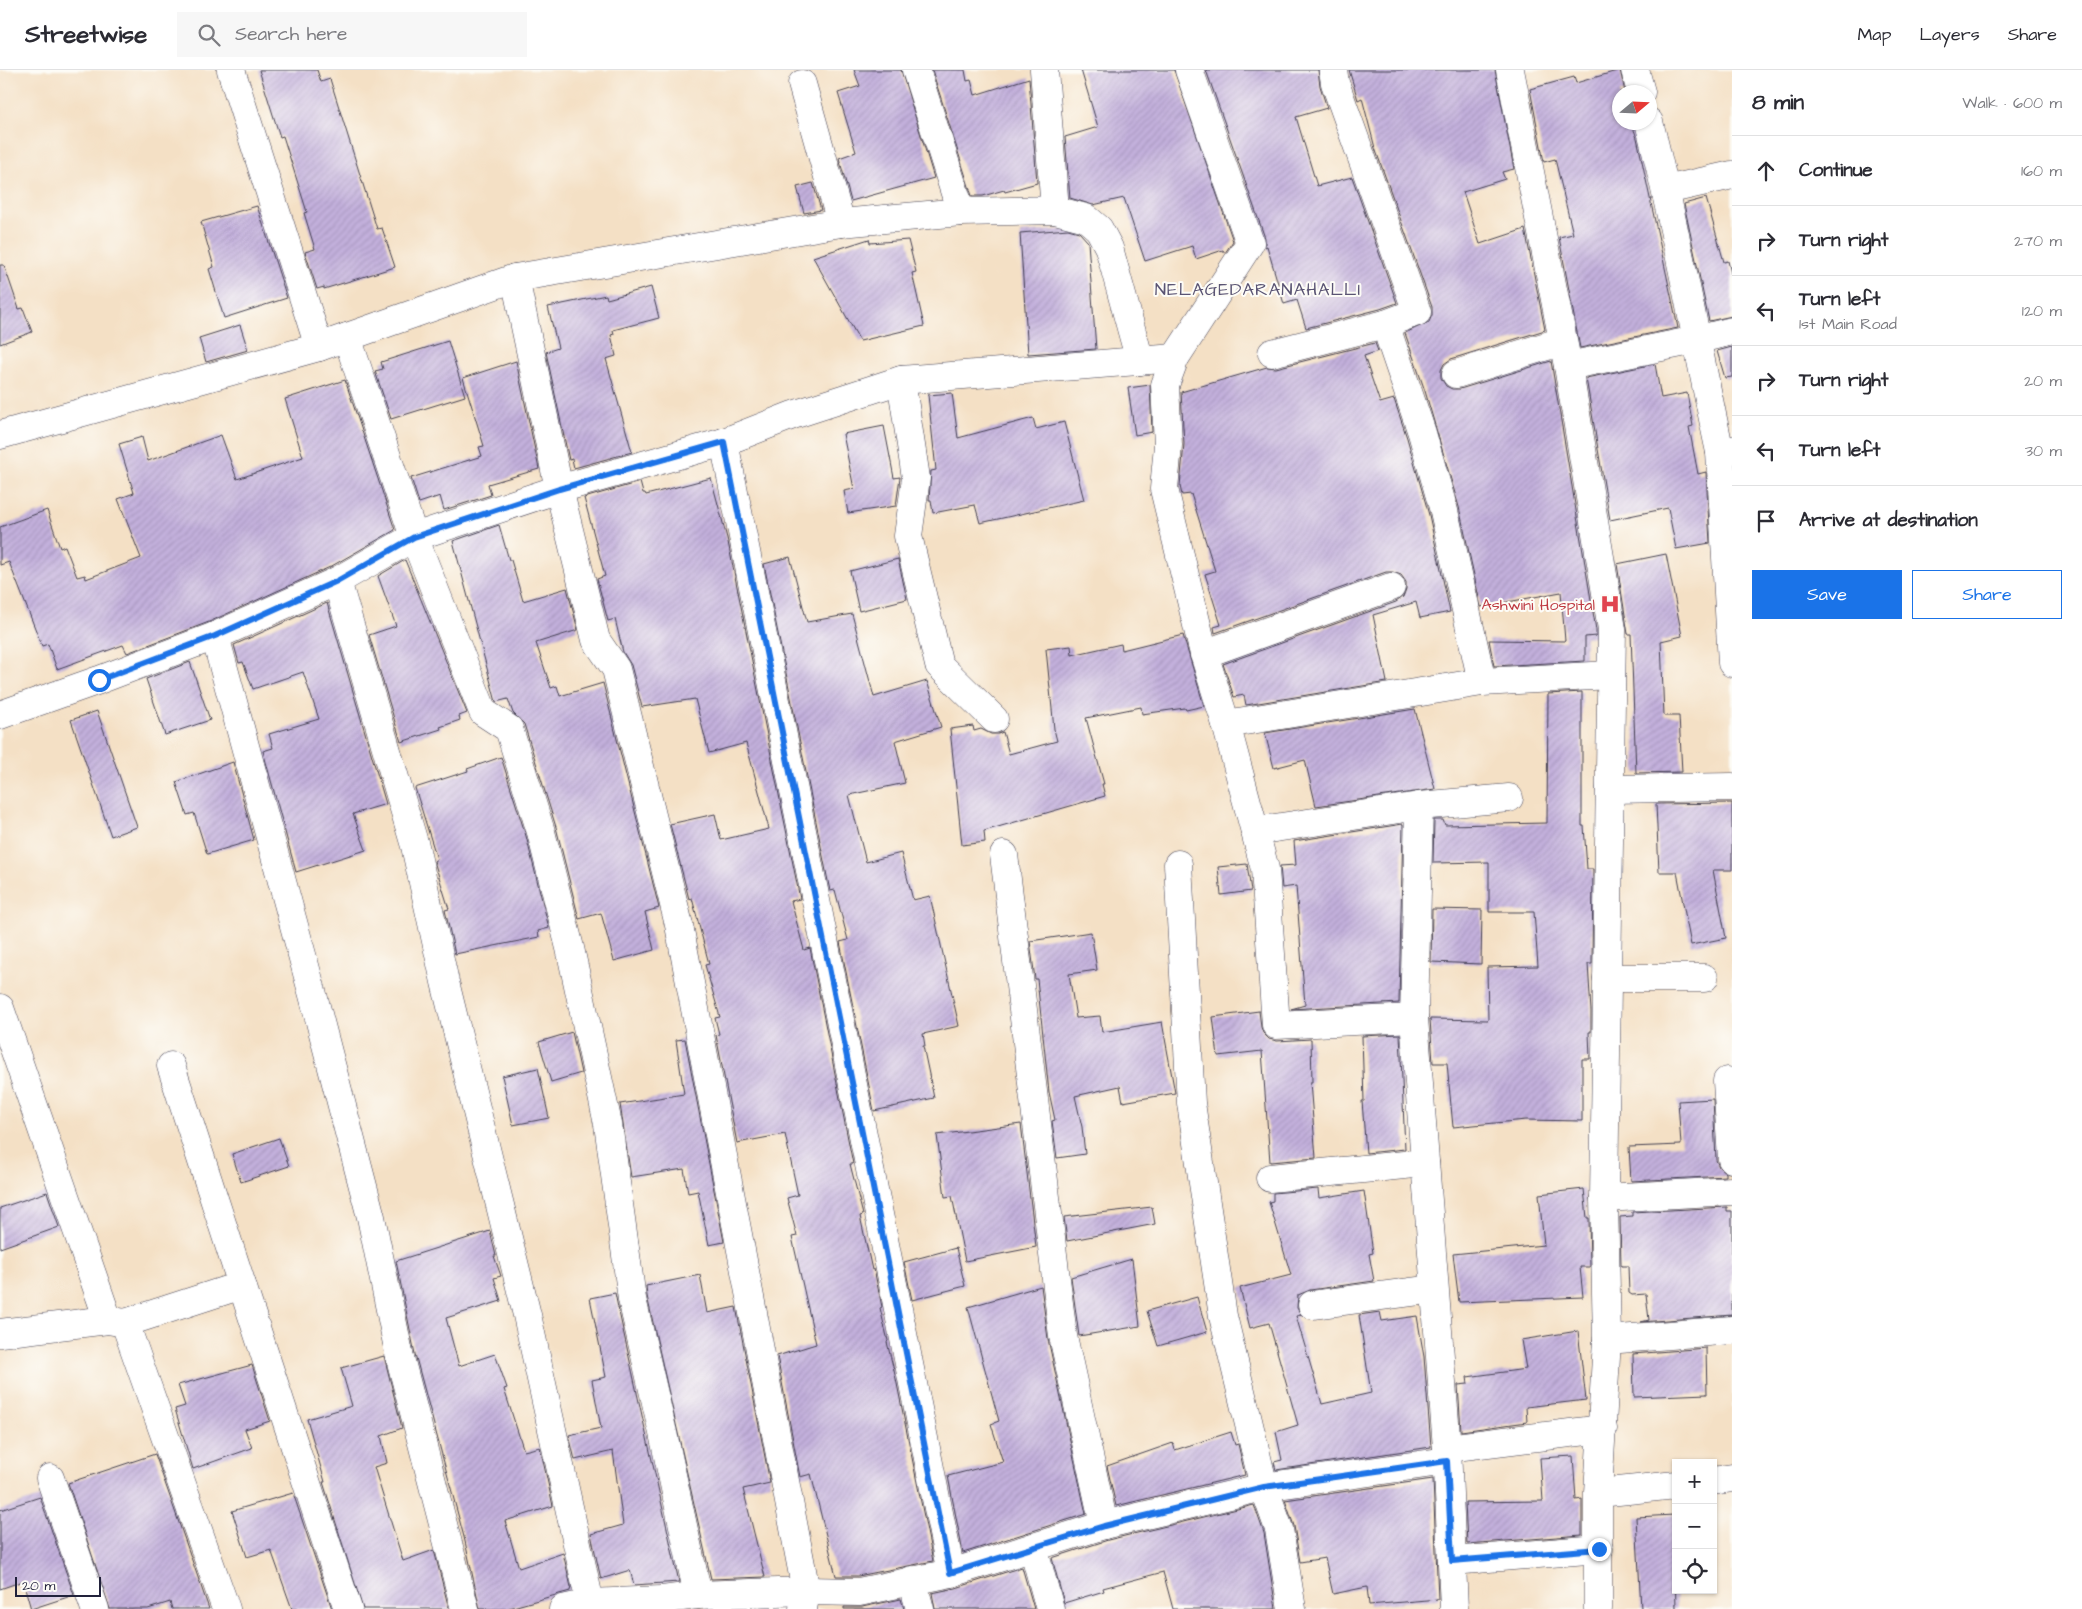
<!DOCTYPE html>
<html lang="en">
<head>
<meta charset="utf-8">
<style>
  :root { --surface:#fff; --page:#f7f7f7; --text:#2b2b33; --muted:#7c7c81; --line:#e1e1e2; --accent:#1a73e8 }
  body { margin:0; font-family:"Architects Daughter",sans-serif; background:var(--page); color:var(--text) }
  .controls { position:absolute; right:15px; bottom:15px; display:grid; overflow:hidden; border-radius:0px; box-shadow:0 1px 4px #0004 }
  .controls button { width:45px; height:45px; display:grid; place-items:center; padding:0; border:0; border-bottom:1px solid var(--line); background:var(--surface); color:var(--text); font:25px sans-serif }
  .compass { position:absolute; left:1612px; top:15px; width:45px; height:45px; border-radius:50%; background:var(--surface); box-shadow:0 1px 4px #0004; rotate:71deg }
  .scale { position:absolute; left:15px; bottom:12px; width:86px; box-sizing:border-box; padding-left:5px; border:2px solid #22223b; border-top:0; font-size:14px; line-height:18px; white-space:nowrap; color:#22223b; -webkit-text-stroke:4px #fdfcf7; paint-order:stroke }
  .stop { position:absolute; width:15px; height:15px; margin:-11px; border:4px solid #1a73e8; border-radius:50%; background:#fff }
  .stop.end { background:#1a73e8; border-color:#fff; box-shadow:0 1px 5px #0008 }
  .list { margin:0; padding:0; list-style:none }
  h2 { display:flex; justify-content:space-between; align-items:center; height:65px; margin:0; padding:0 20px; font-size:21px }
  h2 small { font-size:16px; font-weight:400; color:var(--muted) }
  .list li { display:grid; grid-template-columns:32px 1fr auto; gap:15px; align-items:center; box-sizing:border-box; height:70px; padding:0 20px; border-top:1px solid var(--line) }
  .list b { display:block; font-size:19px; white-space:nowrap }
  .list p { margin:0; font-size:16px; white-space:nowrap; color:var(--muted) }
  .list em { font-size:16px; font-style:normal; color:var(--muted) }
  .actions { display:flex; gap:10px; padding:15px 20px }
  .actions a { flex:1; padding:11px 0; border:1px solid var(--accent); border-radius:0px; text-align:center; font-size:18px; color:var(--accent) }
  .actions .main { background:var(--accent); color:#fff }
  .icon { flex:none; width:28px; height:28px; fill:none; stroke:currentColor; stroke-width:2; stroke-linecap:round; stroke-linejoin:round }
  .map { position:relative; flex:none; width:1732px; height:1539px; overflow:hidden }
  header { display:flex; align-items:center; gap:30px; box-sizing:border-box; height:70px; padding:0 25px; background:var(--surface); border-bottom:1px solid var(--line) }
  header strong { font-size:24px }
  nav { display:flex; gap:28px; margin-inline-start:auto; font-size:18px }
  .search { width:350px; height:45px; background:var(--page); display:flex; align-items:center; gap:12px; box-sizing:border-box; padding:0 18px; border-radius:0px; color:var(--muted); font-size:19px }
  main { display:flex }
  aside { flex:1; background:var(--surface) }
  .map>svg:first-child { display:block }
  .building { fill:url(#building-hatch) }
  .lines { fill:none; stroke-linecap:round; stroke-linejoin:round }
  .minor-casing { stroke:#423e50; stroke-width:29 }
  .minor { stroke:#fff; stroke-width:28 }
  .route { stroke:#1a73e8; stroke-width:6 }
  .labels { text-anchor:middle; stroke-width:4; stroke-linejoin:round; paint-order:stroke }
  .health-label { font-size:16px; fill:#be3a42; stroke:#fdfcf7; text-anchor:end }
  .neighbourhood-label { font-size:18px; letter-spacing:1px; fill:#5a5473; stroke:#fdfcf7 }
</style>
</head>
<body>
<header>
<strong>Streetwise</strong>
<div class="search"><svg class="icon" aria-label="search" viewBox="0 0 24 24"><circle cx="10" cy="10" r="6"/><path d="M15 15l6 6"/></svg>Search here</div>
<nav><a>Map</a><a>Layers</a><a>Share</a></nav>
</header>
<main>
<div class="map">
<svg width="1732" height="1539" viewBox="0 0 1732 1539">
  <defs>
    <pattern id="building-hatch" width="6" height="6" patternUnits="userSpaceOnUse" patternTransform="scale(1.25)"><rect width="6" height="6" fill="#c3b0dc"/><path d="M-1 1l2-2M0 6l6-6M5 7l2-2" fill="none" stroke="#a797be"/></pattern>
  </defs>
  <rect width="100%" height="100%" fill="#fdfcf7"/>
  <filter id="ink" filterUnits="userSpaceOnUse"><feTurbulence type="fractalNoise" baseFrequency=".02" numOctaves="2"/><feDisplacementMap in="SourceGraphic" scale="10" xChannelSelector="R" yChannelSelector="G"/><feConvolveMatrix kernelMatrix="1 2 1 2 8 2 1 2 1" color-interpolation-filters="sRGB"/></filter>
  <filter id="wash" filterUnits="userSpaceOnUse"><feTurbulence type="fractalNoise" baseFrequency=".0096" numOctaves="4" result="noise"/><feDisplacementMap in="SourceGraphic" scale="20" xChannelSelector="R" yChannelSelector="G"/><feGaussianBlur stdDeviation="1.12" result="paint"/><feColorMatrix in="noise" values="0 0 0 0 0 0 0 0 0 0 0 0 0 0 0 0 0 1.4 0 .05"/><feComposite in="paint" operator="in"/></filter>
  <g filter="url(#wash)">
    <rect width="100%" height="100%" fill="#f4e0c5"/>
    <g id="blocks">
      <g class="building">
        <polygon points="259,0 317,0 321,12 330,9 377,159 382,158 395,197 324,219 324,217 317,219 305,182 315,179 304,143 307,142 283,66 280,67"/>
        <polygon points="854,0 901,0 934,108 851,131 839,88 856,82 838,23 860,16"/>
        <polygon points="932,0 965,0 967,11 971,10 975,25 1029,8 1037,113 1005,122 1004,120 983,126 972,126"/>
        <polygon points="1081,0 1174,0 1233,171 1225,183 1223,180 1196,189 1192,176 1145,191 1124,128 1093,135 1070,128 1065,67 1098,57"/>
        <polygon points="1206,0 1318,0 1320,16 1327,38 1296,47 1317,116 1352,107 1397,233 1380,239 1306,258 1297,230 1284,234 1267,176 1265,177 1265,168"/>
        <polygon points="1349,0 1495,0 1514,99 1502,102 1505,109 1463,122 1480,174 1525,159 1545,260 1451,289 1444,294 1441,300 1441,308 1446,316 1452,319 1460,319 1551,291 1596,560 1596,566 1585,567 1585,591 1494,596 1489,570 1565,571 1561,522 1481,537 1459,437 1425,321 1405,263 1429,252 1432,245 1432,237 1375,78 1362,28 1358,30"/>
        <polygon points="1620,0 1625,22 1620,22 1620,52 1631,52 1637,68 1678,258 1580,278 1559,167 1573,164 1555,89 1544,92 1530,19 1574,7 1576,13"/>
        <polygon points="813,113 821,140 804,143 797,117"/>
        <polygon points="1706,128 1724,192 1728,191 1732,207 1732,246 1709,251 1684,134"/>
        <polygon points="257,136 287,228 224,248 209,199 214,197 201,152"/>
        <polygon points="1068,159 1079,162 1088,172 1096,279 1028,284 1020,163"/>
        <polygon points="869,169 870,173 908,170 916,202 912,203 924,256 860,271 813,187"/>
        <polygon points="0,195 4,195 19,239 23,238 32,262 0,274"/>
        <polygon points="651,217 659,248 613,260 614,264 611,265 616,286 606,289 632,382 574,398 572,389 569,390 546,282 558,278 548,237 606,225 607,229"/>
        <polygon points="240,255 248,280 206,292 199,268"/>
        <polygon points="448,271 465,326 391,349 375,301 383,299 381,292"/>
        <polygon points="1375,273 1378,281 1364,286 1380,333 1394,329 1407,368 1429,445 1450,542 1420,548 1416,532 1373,545 1387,612 1246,635 1244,625 1234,627 1223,594 1396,532 1403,527 1406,519 1406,512 1401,505 1393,502 1386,502 1215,563 1214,557 1221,555 1205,504 1215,501 1191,424 1182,425 1180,416 1184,374 1181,322 1267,297 1276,298"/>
        <polygon points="1732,277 1732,307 1725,308 1717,281"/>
        <polygon points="516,291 539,399 488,414 491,425 444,440 440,426 419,433 411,408 482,386 479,377 484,376 463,308"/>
        <polygon points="1655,294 1661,328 1687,323 1693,356 1689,357 1698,404 1706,402 1710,473 1676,479 1668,438 1610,450 1586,308"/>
        <polygon points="345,310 395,460 330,497 209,552 127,583 123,575 57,599 48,574 42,576 9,492 0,495 0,457 47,440 60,478 65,476 77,507 85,505 86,509 141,488 118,429 134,423 119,374 142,367 148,391 221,365 237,409 303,387 285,329"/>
        <polygon points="1150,315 1152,362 1135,365 1128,318"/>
        <polygon points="952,323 958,368 1033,348 1036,359 1064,352 1084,430 980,453 975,435 933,443 931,430 929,430 931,401 936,400 928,325"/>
        <polygon points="884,356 894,408 900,407 896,436 848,443 844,421 854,419 843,364"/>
        <polygon points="711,408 728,472 800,829 791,831 804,880 810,878 853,1094 850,1094 863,1145 860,1146 872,1200 874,1199 882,1237 880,1238 888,1271 887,1272 896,1309 933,1491 858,1506 836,1506 811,1404 800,1407 777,1286 816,1274 792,1167 797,1166 787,1128 798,1125 785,1064 737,1073 716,965 719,964 715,948 720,947 705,895 709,894 692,828 689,829 670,754 715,744 721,770 769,759 746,673 709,683 695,629 642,637 631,595 623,582 615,549 608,551 597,509 605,506 584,428 640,412 643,423 645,423 646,425"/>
        <polygon points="499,455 509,490 511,490 523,531 567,518 578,560 536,573 551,618 557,616 560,626 603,613 659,838 645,842 654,880 614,891 601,843 579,849 556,757 524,654 513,643 508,629 496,632 453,471"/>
        <polygon points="1666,484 1682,566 1661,571 1664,646 1679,646 1682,702 1636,703 1631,564 1628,564 1617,494"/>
        <polygon points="790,487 807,552 852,544 874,627 927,611 941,657 895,671 905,713 849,725 866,792 901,783 913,830 930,826 959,956 923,964 925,976 923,976 934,1028 874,1041 840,872 848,870 835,820 830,821 764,494"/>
        <polygon points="898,489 907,529 859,541 850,501"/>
        <polygon points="405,490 467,643 459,646 460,650 440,657 441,659 401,672 369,565 396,556 378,506"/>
        <polygon points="327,533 386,734 353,744 366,780 296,802 263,681 273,678 269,664 319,649 303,602 253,619 243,592 239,593 234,575"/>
        <polygon points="1183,565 1204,636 1186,640 1185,638 1142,644 1141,637 1086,648 1104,714 1102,714 1105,726 984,761 985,772 962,775 950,659 973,656 974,661 981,659 991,664 998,664 1003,662 1009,684 1057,671 1054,659 1046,579 1071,576 1072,585 1121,574 1122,580"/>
        <polygon points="190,592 210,650 165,665 146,609"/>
        <polygon points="1582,622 1582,756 1584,756 1587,799 1593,799 1592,894 1588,894 1591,941 1591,962 1589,962 1590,989 1582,989 1582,1051 1526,1050 1453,1057 1447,993 1433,993 1430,949 1488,950 1487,897 1538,896 1534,842 1489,842 1489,792 1433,793 1434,750 1443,750 1445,755 1547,753 1548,624"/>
        <polygon points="1415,639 1435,719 1316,736 1305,690 1274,698 1265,663"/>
        <polygon points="97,641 137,757 111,766 71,650"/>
        <polygon points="501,687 526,766 549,858 538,861 539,867 455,884 445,840 449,839 434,791 437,789 415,718 468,701 467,699"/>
        <polygon points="233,692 254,770 207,784 194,743 187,745 176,712"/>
        <polygon points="1732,733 1732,800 1713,800 1726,868 1691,875 1677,802 1659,802 1656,734"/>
        <polygon points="1403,754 1399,933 1291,939 1305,935 1296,816 1282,818 1280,796 1296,795 1294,771"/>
        <polygon points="1247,794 1251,821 1221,825 1218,797"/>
        <polygon points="1432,839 1482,840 1481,894 1431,892"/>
        <polygon points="1091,862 1097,900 1069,904 1076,948 1100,946 1102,962 1162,952 1175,1023 1123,1032 1120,1016 1075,1026 1082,1057 1085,1084 1057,1088 1052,1051 1055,1050 1049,1022 1037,909 1035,909 1030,871"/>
        <polygon points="1259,941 1261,957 1263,963 1269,969 1277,971 1311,969 1312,1012 1310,1012 1316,1088 1270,1092 1262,981 1218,986 1213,947"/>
        <polygon points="572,962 581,1003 551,1012 539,972"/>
        <polygon points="1400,964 1405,1079 1366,1083 1362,1031 1364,1031 1362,966"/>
        <polygon points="685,969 724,1172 709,1175 698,1121 688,1123 684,1099 631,1107 620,1034 684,1024 676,970"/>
        <polygon points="538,998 549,1048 513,1055 502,1006"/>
        <polygon points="1713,1029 1716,1090 1719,1097 1726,1103 1726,1106 1631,1111 1629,1077 1681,1075 1678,1031"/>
        <polygon points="1021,1054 1036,1177 965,1191 952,1126 945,1127 937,1065"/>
        <polygon points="279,1068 289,1096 241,1112 232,1084"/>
        <polygon points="1318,1119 1319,1128 1364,1121 1373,1183 1369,1184 1374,1211 1310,1220 1298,1225 1297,1238 1301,1245 1296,1246 1322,1334 1371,1323 1359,1245 1380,1242 1382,1251 1417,1246 1424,1287 1431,1377 1276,1400 1274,1392 1282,1390 1276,1362 1298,1355 1269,1253 1250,1258 1240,1218 1291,1205 1269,1132 1273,1131 1273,1123"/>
        <polygon points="1584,1119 1587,1148 1589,1148 1590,1197 1580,1197 1583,1227 1459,1232 1453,1184 1544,1175 1539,1124"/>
        <polygon points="47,1122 59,1157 0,1178 0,1138"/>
        <polygon points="1152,1137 1155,1154 1067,1171 1064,1147"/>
        <polygon points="1727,1137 1727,1141 1732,1141 1732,1245 1641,1252 1649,1250 1646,1224 1632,1225 1629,1223 1628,1196 1621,1196 1620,1147 1632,1146 1632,1142"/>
        <polygon points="490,1161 496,1186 494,1186 501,1206 494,1208 501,1231 446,1248 459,1296 495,1284 507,1318 504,1319 524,1381 540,1377 553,1436 505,1451 519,1498 563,1483 571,1517 570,1521 506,1539 480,1539 464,1467 415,1284 396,1191"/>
        <polygon points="956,1178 965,1216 912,1230 904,1192"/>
        <polygon points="1132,1189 1140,1256 1079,1266 1071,1207"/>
        <polygon points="700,1205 707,1243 736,1237 770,1413 743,1419 765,1507 711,1509 647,1226 646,1216"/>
        <polygon points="1041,1216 1048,1269 1086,1444 963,1483 948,1406 1003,1392 991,1354 999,1351 968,1237"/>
        <polygon points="615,1223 617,1233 679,1512 634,1515 630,1500 601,1509 591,1464 623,1455 613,1381 575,1390 569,1365 601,1358 592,1310 606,1307 590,1228"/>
        <polygon points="1197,1227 1207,1262 1158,1276 1147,1241"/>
        <polygon points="1578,1261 1586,1330 1526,1337 1527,1352 1461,1361 1458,1315 1468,1314 1467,1307 1526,1299 1521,1270"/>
        <polygon points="1706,1278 1707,1324 1634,1327 1633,1284"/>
        <polygon points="384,1286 402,1358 381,1366 387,1393 374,1397 403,1491 434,1480 449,1539 363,1539 323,1412 325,1412 307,1349 352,1336 341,1298"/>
        <polygon points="252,1295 270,1351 245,1359 252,1378 193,1399 175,1339 185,1336 178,1315"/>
        <polygon points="1231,1362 1235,1375 1238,1374 1245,1405 1116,1436 1107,1396 1173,1373 1175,1380"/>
        <polygon points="155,1384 209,1539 172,1539 170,1532 148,1539 110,1539 68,1413"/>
        <polygon points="1573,1386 1576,1430 1582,1429 1582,1465 1467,1474 1465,1432 1543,1431 1540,1388"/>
        <polygon points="1433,1409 1438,1529 1369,1535 1367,1517 1333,1524 1325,1488 1300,1492 1294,1456 1285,1430"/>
        <polygon points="293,1423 332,1539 292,1539 271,1480 247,1487 232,1441"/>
        <polygon points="40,1427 74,1525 31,1539 23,1511 0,1519 0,1440"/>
        <polygon points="1254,1435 1264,1463 1276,1539 1173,1539 1163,1502 1103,1518 1104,1521 1064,1533 1052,1488 1108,1470"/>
        <polygon points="1674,1445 1676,1539 1641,1539 1636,1447"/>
        <polygon points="1022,1497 1034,1539 935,1539 932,1523 956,1518"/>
        <polygon points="901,1529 904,1539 844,1539 844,1537 862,1537"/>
      </g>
    </g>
  </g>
  <g filter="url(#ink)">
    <use href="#blocks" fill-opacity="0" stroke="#423e50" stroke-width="1"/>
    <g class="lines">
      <defs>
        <g id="minor">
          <polyline points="916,0 961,142"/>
          <polyline points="1189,0 1250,173 1175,288 1165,315 1168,375 1164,419 1204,584 1226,654 1265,799 1276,955 1414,948"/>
          <polyline points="1510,0 1568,296 1612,559 1604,1128 1607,1270 1598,1423 1598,1539"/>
          <polyline points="1635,0 1641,22"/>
          <polyline points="802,14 841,153"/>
          <path d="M1649,52C1677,161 1696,272 1720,382L1732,380"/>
          <polyline points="1666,120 1732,105"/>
          <polyline points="1055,140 1086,148 1099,159 1109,178 1140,291"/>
          <polyline points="515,208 559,419 724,372 793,345 901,310 1175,288"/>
          <polyline points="347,267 414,467 483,642 509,659 541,762 570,878 608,1054 632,1229 663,1363 698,1525"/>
          <polyline points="319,277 515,208 841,153 961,142 1055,140 1044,0"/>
          <polyline points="1272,283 1385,254"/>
          <polyline points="1568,296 1696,270 1732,261"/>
          <polyline points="1456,304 1563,271"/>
          <polyline points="901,310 916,408 908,466 939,595 994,649"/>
          <polyline points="0,365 319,277 231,0"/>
          <polyline points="724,372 951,1503"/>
          <polyline points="1720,382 1732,593"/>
          <polyline points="337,511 414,467 559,419 596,570 616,599 679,855 806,1521 803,1539"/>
          <polyline points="215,566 337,511 415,776 445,912 527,1245 590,1533"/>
          <polyline points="1204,584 1391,517"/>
          <polyline points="1482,612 1611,605"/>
          <polyline points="0,645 99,610 215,566 313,925 371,1147 400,1288 465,1539"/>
          <polyline points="1226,654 1482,612 1444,441 1422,363 1385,254 1417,242 1335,13 1333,0"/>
          <polyline points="1610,719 1732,717"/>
          <polyline points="1419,736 1414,948 1447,1378 1454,1539"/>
          <polyline points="1255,761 1419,736 1509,728"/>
          <polyline points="1004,785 1063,1266 1104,1455"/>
          <polyline points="1178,794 1191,1033 1223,1246 1264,1417 1279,1459 1292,1539"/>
          <polyline points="1607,908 1704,908"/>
          <polyline points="0,938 108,1250 125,1253 226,1539"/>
          <polyline points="171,996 242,1215"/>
          <polyline points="1727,1011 1732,1089"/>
          <polyline points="1270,1108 1425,1093"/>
          <polyline points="1604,1128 1732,1121"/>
          <polyline points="1312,1235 1434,1219"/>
          <polyline points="125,1253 242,1215 348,1539"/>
          <polyline points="0,1263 108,1250"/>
          <polyline points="1607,1270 1732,1260"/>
          <polyline points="1447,1378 1603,1359"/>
          <polyline points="50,1408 95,1539"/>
          <polyline points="1713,1411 1732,1408"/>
          <polyline points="1599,1423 1676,1415"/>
          <polyline points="1033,1477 1050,1539"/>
          <polyline points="1452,1491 1599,1479"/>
          <polyline points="912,1510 920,1539"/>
          <polyline points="563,1539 590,1533 661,1530 698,1525 806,1521 859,1522 951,1503 1104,1455 1264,1417 1447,1391"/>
        </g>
      </defs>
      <use href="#minor" class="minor-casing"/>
      <use href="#minor" class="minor"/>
    </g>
  </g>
  <g class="lines" filter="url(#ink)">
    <polyline class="route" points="99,610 215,566 337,511 414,467 559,419 724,372 950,1503 1104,1456 1264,1417 1447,1391 1452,1491 1599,1479"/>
  </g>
  <defs>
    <symbol id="hospital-bare" viewBox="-9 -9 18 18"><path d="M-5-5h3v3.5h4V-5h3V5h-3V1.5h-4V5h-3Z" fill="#e0444e" stroke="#fdfcf7" stroke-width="2.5" paint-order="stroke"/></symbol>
  </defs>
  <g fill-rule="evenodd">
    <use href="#hospital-bare" x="1596" y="520" width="28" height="28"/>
  </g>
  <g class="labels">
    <g class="health-label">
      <text x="1595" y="540">Ashwini Hospital</text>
    </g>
    <g class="neighbourhood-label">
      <text x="1258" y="225">NELAGEDARANAHALLI</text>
    </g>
  </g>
</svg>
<div class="controls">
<button>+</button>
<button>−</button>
<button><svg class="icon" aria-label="locate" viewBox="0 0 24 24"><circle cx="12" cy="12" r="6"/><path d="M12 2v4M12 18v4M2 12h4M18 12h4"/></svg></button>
</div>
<svg class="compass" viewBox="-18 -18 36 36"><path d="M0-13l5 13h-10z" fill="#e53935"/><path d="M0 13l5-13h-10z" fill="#7c7c81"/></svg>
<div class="scale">20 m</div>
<div class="stop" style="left:99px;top:610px"></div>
<div class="stop end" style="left:1599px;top:1479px"></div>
</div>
<aside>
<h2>8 min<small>Walk · 600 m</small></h2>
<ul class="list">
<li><svg class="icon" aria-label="ahead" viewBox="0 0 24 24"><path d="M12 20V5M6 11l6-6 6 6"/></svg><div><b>Continue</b></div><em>160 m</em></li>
<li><svg class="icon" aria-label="right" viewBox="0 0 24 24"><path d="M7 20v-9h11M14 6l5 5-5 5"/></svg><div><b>Turn right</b></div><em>270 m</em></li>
<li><svg class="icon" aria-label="left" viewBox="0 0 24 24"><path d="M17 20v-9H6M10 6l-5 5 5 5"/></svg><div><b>Turn left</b><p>1st Main Road</p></div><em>120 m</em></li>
<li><svg class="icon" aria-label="right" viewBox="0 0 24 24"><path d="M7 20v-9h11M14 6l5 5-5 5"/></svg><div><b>Turn right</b></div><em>20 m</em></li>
<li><svg class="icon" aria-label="left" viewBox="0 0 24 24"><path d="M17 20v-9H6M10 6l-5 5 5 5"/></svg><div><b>Turn left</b></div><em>30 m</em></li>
<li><svg class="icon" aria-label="arrive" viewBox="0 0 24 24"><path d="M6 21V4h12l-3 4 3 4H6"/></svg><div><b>Arrive at destination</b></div></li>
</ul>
<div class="actions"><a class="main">Save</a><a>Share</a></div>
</aside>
</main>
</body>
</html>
